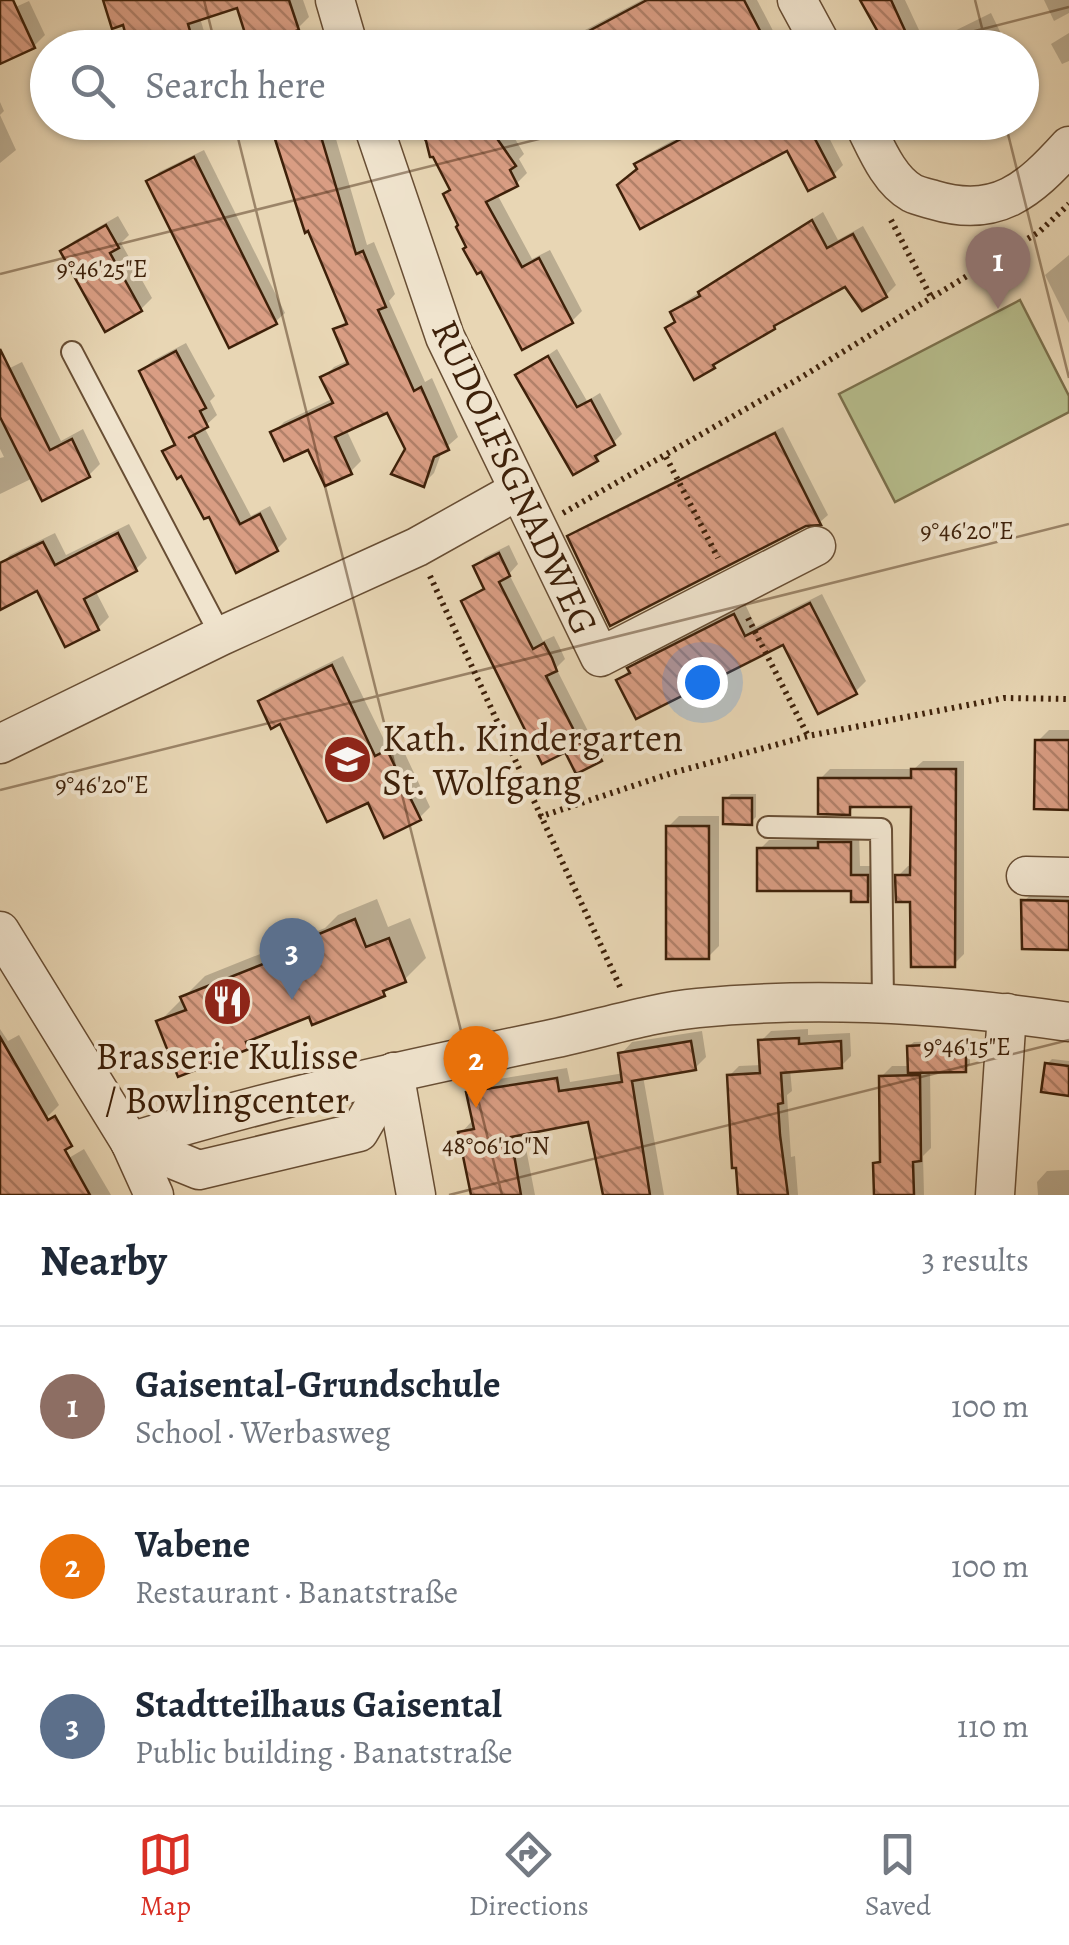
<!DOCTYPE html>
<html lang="en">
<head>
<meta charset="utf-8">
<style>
  :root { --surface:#fff; --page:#f2f2f3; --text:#1f2937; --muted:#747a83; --line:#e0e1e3; --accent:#d93025 }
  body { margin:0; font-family:Alegreya,serif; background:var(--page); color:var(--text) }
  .you { position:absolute; left:702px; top:682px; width:35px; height:35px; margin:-25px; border:8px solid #fff; border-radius:50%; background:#1a73e8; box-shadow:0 0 0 15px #1a73e833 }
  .badge { display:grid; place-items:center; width:65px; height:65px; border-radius:50%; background:var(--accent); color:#fff; font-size:32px; font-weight:700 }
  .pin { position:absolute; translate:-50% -82px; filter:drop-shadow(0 2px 5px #0008) }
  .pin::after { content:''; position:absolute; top:52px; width:35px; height:30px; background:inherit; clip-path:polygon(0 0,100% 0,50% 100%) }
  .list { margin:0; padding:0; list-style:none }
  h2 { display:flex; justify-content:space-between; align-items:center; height:130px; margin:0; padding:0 40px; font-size:42px }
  h2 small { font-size:32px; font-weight:400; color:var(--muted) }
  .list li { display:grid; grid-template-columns:65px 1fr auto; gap:30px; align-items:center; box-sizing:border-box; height:160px; padding:0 40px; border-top:2px solid var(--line) }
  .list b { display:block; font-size:38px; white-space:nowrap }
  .list p { margin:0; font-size:32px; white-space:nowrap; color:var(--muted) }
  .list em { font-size:32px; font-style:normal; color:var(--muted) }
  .icon { flex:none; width:55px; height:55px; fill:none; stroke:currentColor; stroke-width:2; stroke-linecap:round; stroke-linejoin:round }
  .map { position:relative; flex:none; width:1069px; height:1195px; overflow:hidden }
  .search { position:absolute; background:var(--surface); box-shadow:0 2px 8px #0004; left:30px; right:30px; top:30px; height:110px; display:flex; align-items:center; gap:25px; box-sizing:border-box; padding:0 35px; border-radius:55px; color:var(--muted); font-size:38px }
  .sheet { height:610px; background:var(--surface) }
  nav { display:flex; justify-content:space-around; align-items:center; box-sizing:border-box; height:140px; border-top:2px solid var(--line); background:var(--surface); font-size:28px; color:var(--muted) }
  nav a { display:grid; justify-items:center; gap:5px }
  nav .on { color:var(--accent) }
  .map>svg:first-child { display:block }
  .park { fill:#b6bd8c; stroke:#7a6f4b; stroke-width:2.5 }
  .shadow { fill:#0003 }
  .building { fill:url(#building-back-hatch); stroke:#3e210a; stroke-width:2.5 }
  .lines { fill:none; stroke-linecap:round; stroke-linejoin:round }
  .lane-casing { stroke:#684e34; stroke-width:24 }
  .street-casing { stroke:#684e34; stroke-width:41 }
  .path { stroke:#3e210a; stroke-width:6; stroke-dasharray:2.5 5; stroke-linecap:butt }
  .lane { stroke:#f0e4ce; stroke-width:20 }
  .street { stroke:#f0e4ce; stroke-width:38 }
  .ticks { fill:none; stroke:#3e210a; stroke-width:2.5; stroke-opacity:0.45 }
  .labels { text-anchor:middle; stroke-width:8; stroke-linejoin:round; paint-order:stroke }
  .street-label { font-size:38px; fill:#3e210a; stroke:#f0e4ce }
  .poi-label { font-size:38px; fill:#3e210a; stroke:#f0e4ce; text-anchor:start }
  .ticks-label { font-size:25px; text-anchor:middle; fill:#3e210a; stroke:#f0e4ce; stroke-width:8; stroke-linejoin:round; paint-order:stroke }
</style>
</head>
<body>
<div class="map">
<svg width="1069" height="1195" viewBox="0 0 1069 1195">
  <defs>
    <pattern id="building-back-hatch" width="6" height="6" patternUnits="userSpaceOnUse" patternTransform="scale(2.5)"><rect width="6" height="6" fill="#d99d83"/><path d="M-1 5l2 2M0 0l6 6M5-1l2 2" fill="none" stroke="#b18069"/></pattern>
  </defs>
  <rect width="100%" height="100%" fill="#e8d6b4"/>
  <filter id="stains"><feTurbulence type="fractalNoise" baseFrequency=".002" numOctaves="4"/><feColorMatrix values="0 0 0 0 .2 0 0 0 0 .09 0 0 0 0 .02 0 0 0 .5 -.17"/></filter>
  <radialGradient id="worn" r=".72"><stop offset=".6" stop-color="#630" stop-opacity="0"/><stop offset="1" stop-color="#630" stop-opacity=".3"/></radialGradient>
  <polygon class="park" points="1020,300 1069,396 1069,412 895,502 839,394"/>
  <g class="shadow">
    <polygon points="106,0 220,0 200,18 209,48 144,48 141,36"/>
    <polygon points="237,0 303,0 309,17 298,28"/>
    <polygon points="642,0 757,0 782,48 559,48 568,39"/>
    <polygon points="863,0 905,0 926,45 991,13 1008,48 890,48"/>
    <polygon points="1044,0 1069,0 1069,13 1054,21"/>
    <polygon points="29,1 45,35 34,46 0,61 0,14"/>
    <polygon points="1069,33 1069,61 1062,64 1051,44"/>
    <polygon points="0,102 4,111 0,115 16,150 0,163"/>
    <polygon points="300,122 331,122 367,245 374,242 395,294 389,301 425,382 432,378 458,437 442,451 434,473 423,484 388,410 346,429 361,461 350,472 310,447 273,433 284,422 334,398 323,378 334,367 349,360 336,330 348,319 277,137 288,126"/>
    <polygon points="417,122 505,122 524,154 519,159 527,173 516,184 497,194 532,259 550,250 582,311 572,321 523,347 452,189"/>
    <polygon points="707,122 821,122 843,165 833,175 788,147 639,168 637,164 646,155"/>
    <polygon points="204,150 285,313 275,322 149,182 159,172"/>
    <polygon points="823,212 838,240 863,226 896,285 886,295 846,283 782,319 774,327 724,356 713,366 668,328 677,319 673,313 683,303"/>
    <polygon points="118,216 129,235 121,243 152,298 141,309 63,252 74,241"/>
    <polygon points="1069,255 1069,323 1045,275"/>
    <polygon points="186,343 215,396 210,401 217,415 204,427 251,516 270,506 287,539 277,549 210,513 165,452 176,442 142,371 152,361"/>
    <polygon points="557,349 587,401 600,393 622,434 596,459 518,376"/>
    <polygon points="22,362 61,441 83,429 100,464 89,475 33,478 0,494 0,458 4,457 0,449 0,373"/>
    <polygon points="783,427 828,515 820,522 570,537 578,529"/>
    <polygon points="129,524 147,558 136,569 95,590 109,617 98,628 38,588 0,607 0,565 10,555 55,533 66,555"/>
    <polygon points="509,545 518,564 509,574 543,641 554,636 560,648 565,659 556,668 591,737 601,732 610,749 600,759 577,771 464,602 485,586 476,567 485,557"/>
    <polygon points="822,594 866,681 855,692 784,642 619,680 641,658 745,604 756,627"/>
    <polygon points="343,656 387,746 399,741 430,807 419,818 369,799 261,702 272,691"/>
    <polygon points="1049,730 1069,730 1069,807 1038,741"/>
    <polygon points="923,761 964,761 964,954 954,964 898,876 908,866 913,866 913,804 857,804 849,812 820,779 830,769 914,769"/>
    <polygon points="731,794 756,794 756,817 751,822 726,799"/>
    <polygon points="679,816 719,816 719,946 708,957 668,827"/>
    <polygon points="830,833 859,834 860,866 876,866 876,890 867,900 853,889 760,849 769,840 823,840"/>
    <polygon points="1036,890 1069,890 1069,947 1024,901"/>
    <polygon points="377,899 388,927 410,918 426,958 404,980 393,984 383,994 311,1014 262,1033 248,1047 159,1022 205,976 325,928 338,915"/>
    <polygon points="0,1029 8,1041 19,1035 59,1105 46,1118 0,1144"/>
    <polygon points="808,1029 808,1035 850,1033 851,1056 841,1066 790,1069 792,1091 787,1095 791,1157 795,1156 798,1195 741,1195 729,1076 739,1066 762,1065 761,1041 771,1031"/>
    <polygon points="702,1031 706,1057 695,1068 643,1076 664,1195 605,1195 590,1119 523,1133 535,1195 474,1195 461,1133 472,1121 469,1093 480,1082 567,1068 570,1082 624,1073 621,1054 632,1042"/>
    <polygon points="970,1040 970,1064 965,1069 930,1070 931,1148 923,1156 924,1195 876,1195 876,1164 883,1157 881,1077 892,1066 910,1066 909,1046 914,1042"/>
    <polygon points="1052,1059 1069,1061 1069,1093 1047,1064"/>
    <polygon points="84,1149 111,1195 13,1195 20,1187"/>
    <polygon points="1069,1170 1069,1195 1038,1195 1037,1182 1047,1171"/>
  </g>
  <g class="building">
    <polygon points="0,0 13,0 35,48 0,64"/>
    <polygon points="103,0 289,0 299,30 249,46 237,8 188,24 195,48 141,48 139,39 128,43 123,25 112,29"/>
    <polygon points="647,0 744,0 769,48 557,48"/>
    <polygon points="860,0 891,0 913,48 887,48"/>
    <polygon points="415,122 496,122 496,137 516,166 510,170 518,186 486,202 522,267 539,258 573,323 522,350 481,272 477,274 463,249 466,247 456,227 458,225 443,194 450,190 433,157 430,157 426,141"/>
    <polygon points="686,122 841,122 814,137 835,177 808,191 787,151 640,229 617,185 637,169 634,164 692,133"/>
    <polygon points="317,123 356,254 363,251 386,307 378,310 414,391 421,387 449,450 434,457 424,487 391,474 405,449 387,413 335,437 352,474 325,486 308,450 284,461 270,432 333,403 320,377 348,364 333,329 347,324 308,231 305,233 274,136"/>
    <polygon points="194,157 277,324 229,348 146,181"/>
    <polygon points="812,220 827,248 853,234 887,297 862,311 845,287 774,326 775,329 713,365 715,368 694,380 665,328 675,322 670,312 700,296 698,292"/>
    <polygon points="106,225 119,248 110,253 142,311 105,332 60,251"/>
    <polygon points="0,349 50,450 72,439 90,477 42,501 0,417"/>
    <polygon points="176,351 206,408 200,411 208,427 188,438 194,435 240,524 260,514 278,551 236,573 209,517 204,519 181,476 177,479 162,451 175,445 139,371"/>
    <polygon points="548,356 577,407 591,400 615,445 595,456 598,461 573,475 515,375"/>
    <polygon points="775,433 821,525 806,526 610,626 567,536"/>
    <polygon points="118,533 137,571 84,599 99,630 65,647 37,591 0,610 0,563 43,542 55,565"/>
    <polygon points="499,553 510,576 499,582 533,649 544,643 552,658 557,671 546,676 581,744 591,739 602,761 576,774 565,752 576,747 542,764 461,601 484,589 473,566"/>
    <polygon points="810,603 857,694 818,714 783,645 636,719 616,680 630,673 627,668 734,614 745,636"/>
    <polygon points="332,665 375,756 387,750 421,820 384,838 368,803 327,822 280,724 271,729 258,701"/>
    <polygon points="1035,740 1069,740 1069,810 1034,809"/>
    <polygon points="911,769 956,769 955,967 911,967 910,902 896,902 895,875 910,875 911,807 850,807 850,815 818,814 818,778 911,778"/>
    <polygon points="723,798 752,798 752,825 723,824"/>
    <rect x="666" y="826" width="43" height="133"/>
    <polygon points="818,842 851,842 851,875 868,875 868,902 851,902 851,891 757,891 757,848 818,848"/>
    <polygon points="1021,900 1069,901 1069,950 1022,949"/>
    <polygon points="355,919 366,947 389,938 406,982 383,991 385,996 312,1025 309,1017 246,1042 249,1049 178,1077 156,1021 186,1010 180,997 316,943 314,936"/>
    <polygon points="0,1037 48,1120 55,1116 72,1146 65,1150 90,1195 0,1195"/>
    <polygon points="799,1038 799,1044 841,1041 842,1068 781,1073 783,1103 778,1104 780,1135 788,1195 738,1195 736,1168 732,1168 727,1075 760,1073 758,1040"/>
    <polygon points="691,1041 696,1070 632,1081 650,1195 603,1195 588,1122 511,1137 521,1195 471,1195 458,1132 474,1129 466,1092 557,1078 559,1091 622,1082 618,1053"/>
    <polygon points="966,1043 966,1072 908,1073 907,1046"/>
    <polygon points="1045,1063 1069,1066 1069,1096 1041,1092"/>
    <polygon points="920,1075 921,1161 913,1162 914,1195 874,1195 873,1163 880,1162 879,1076"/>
  </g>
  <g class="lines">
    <defs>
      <g id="lane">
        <polyline points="72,352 221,636"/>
        <polyline points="768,827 881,829 883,1003"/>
      </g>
      <g id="street">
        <polyline points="335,0 349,48"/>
        <polyline points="797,0 823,48"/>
        <polyline points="372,122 445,337 600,657 816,546"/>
        <path d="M863,122C875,145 888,180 912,193C918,196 927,198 934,200C997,219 1029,190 1069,146"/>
        <polyline points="0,744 221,636 417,547 517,491"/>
        <polyline points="1026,876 1069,877"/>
        <polyline points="0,931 130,1142 154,1195"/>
        <polyline points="394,1072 416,1195"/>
        <path d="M130,1142C265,1100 403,1070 542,1041C594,1031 646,1013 698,1008C821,996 947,1004 1069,1022"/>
        <polyline points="130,1142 199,1170 359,1132 394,1072"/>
        <polyline points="995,1195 1007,1013"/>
      </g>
    </defs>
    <use href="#lane" class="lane-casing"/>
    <use href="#street" class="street-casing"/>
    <g class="path">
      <polyline points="891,220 931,297"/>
      <polyline points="666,457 718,558"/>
      <polyline points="563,513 800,378 1039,232 1069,204"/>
      <polyline points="430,576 622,991"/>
      <polyline points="748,618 808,736"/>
      <polyline points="539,817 672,773 808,736 1004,698 1069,699"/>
    </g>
    <use href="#lane" class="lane"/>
    <use href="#street" class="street"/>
  </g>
  <path class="ticks" d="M204,0L216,48M975,0L987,48M908,48L1069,7M234,122L502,1195M1005,122L1069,378M0,274L607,122M0,790L1069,524M449,1195L1069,1040"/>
  <defs>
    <symbol id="school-disc" viewBox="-11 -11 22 22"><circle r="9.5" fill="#8f2418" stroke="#f0e4ce"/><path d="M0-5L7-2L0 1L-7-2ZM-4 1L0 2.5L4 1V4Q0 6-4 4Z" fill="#fff"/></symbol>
    <symbol id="restaurant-disc" viewBox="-11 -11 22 22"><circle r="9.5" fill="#8f2418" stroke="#f0e4ce"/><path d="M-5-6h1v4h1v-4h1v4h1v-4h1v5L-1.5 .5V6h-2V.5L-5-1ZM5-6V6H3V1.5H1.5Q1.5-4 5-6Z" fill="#fff"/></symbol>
  </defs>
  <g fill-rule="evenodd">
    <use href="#school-disc" x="320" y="732" width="55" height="55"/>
    <use href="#restaurant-disc" x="200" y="974" width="55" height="55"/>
  </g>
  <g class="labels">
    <g class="street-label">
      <text transform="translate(515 477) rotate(65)" y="13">RUDOLFSGNADWEG</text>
    </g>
    <g class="poi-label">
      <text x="382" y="751">Kath. Kindergarten<tspan x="382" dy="44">St. Wolfgang</tspan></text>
      <text x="227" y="1069" text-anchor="middle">Brasserie Kulisse<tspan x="227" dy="44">/ Bowlingcenter</tspan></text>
    </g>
  </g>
  <g class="ticks-label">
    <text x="102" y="277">9°46'25"E</text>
    <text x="967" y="539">9°46'20"E</text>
    <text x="102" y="793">9°46'20"E</text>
    <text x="967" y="1055">9°46'15"E</text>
    <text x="496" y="1154">48°06'10"N</text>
  </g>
  <rect width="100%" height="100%" filter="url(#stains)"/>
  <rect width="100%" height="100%" fill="url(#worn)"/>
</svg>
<div class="you"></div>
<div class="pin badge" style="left:998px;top:309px;background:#8d6e63">1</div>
<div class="pin badge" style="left:476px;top:1108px;background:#e8710a">2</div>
<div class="pin badge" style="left:292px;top:1000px;background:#5c6f8a">3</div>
<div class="search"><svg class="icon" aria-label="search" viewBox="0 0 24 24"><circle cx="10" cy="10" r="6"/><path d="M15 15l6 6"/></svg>Search here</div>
</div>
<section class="sheet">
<h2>Nearby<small>3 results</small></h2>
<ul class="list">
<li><span class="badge" style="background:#8d6e63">1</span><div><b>Gaisental-Grundschule</b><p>School · Werbasweg</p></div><em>100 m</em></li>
<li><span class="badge" style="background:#e8710a">2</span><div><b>Vabene</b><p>Restaurant · Banatstraße</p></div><em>100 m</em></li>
<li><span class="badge" style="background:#5c6f8a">3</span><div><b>Stadtteilhaus Gaisental</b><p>Public building · Banatstraße</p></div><em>110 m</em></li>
</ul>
</section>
<nav>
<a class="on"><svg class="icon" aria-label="map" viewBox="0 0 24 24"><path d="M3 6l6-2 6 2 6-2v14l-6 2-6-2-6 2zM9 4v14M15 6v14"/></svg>Map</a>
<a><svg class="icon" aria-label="directions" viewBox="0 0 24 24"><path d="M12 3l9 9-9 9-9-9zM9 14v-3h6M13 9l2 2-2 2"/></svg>Directions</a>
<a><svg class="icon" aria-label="saved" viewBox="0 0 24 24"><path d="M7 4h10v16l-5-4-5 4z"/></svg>Saved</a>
</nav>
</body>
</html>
